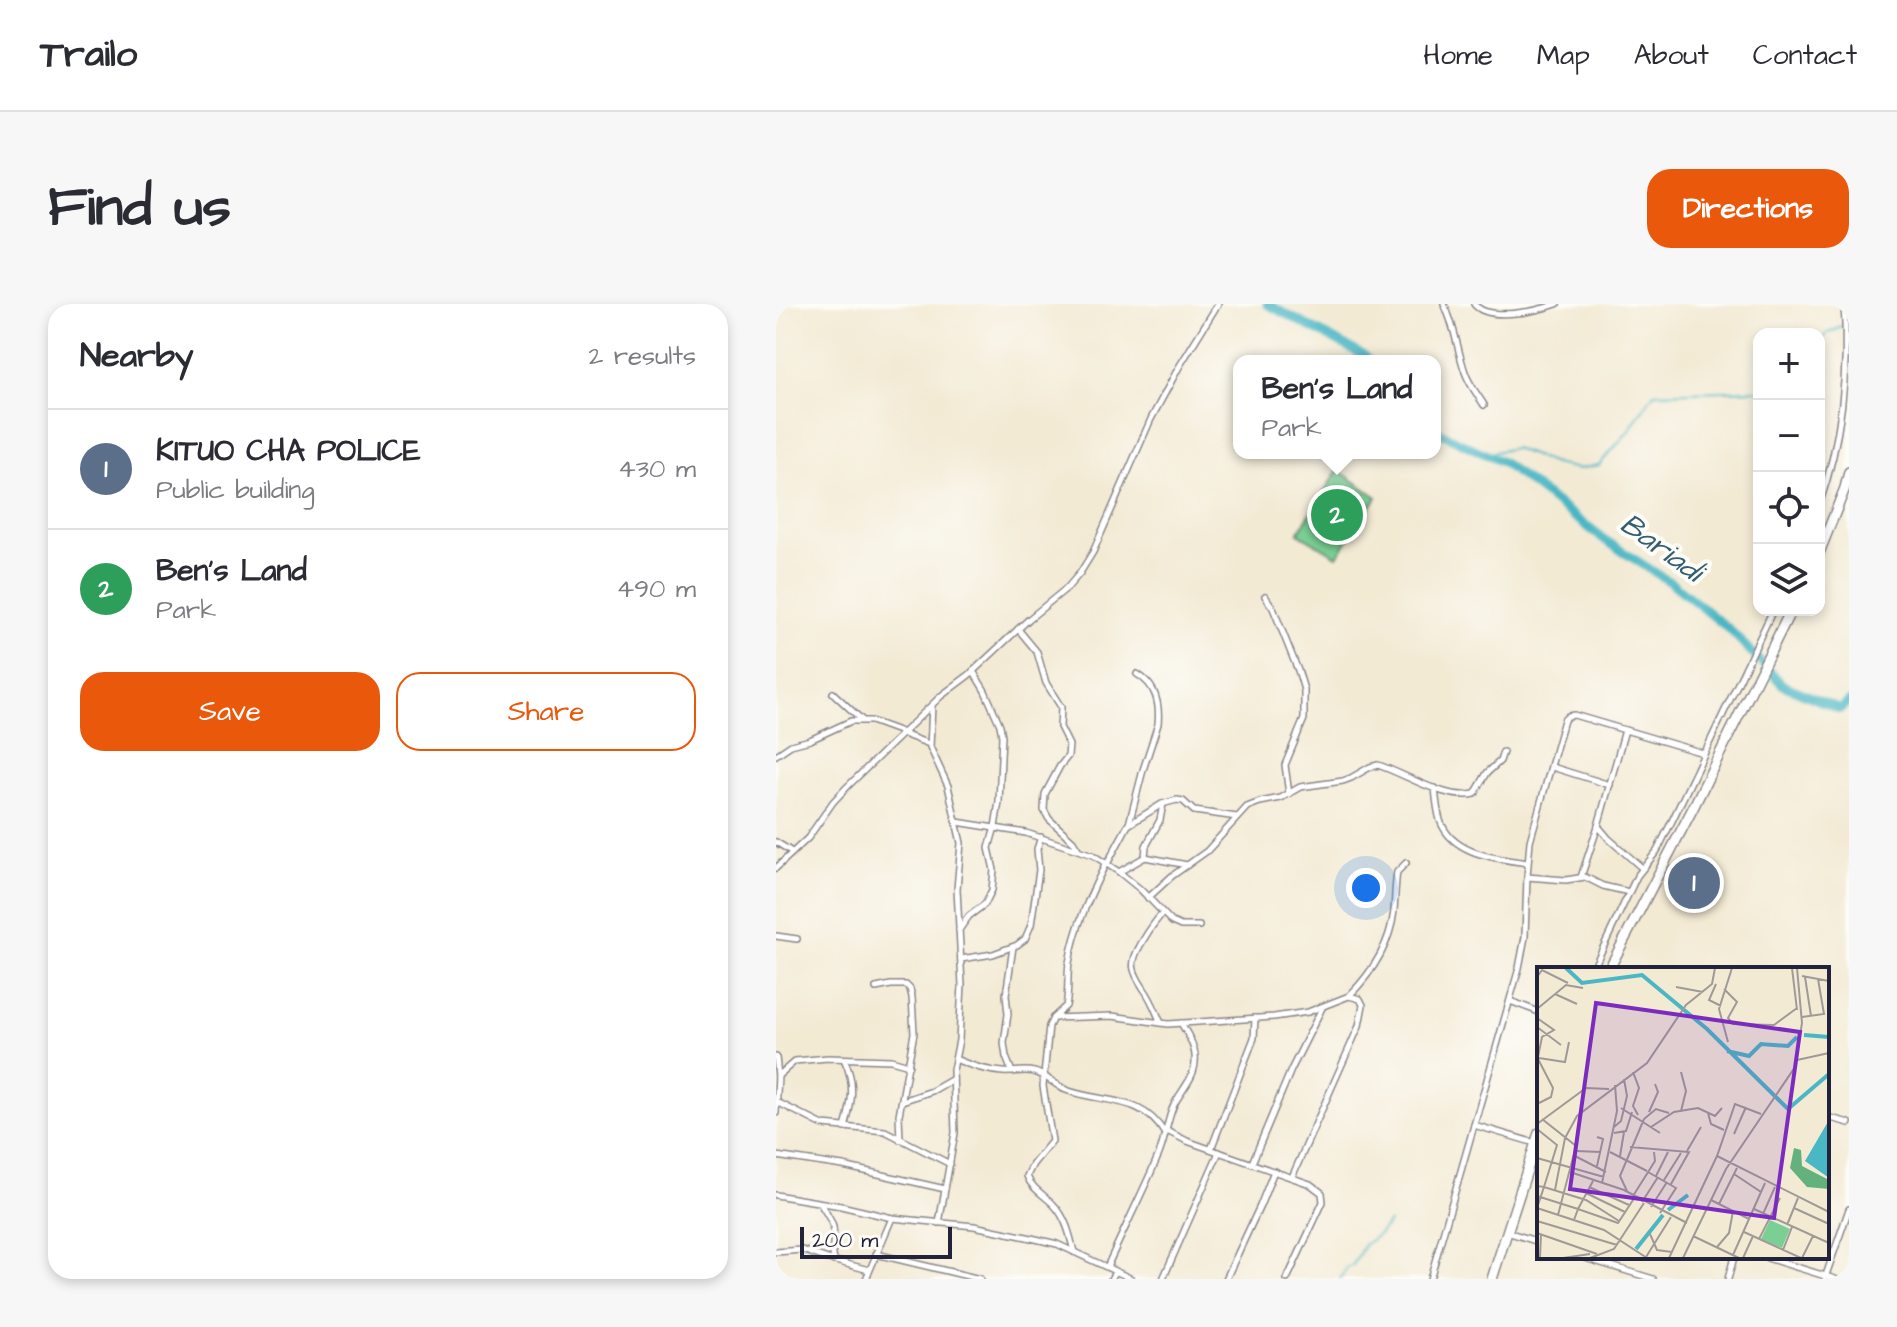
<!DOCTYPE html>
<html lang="en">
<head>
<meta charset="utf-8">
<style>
  :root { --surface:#fff; --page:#f7f7f7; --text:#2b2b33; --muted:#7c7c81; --line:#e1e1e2; --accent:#ea580c }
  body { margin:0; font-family:"Architects Daughter",sans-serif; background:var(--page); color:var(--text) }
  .controls { position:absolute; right:24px; top:24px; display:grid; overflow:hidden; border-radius:16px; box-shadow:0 4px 12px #0003 }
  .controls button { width:72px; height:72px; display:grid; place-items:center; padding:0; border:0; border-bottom:2px solid var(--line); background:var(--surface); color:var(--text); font:40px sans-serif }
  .scale { position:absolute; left:24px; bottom:20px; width:152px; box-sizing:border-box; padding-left:8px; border:4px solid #22223b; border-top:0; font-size:22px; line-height:28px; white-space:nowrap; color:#22223b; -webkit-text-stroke:6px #fdfcf7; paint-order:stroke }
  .you { position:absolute; left:590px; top:584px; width:28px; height:28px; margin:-20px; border:6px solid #fff; border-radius:50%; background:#1a73e8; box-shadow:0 0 0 12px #1a73e833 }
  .badge { display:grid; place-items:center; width:52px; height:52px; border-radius:50%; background:var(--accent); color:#fff; font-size:26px; font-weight:700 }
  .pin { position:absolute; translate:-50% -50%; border:4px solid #fff; box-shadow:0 2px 8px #0006 }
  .popup { position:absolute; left:457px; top:51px; width:208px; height:104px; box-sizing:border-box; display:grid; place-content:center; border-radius:16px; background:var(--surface); filter:drop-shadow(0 2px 6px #0005); font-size:26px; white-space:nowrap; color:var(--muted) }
  .popup b { font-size:30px; color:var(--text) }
  .popup::after { content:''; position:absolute; left:50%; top:100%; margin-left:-16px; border:16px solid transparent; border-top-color:var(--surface) }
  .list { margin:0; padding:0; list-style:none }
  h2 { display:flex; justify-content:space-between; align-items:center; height:104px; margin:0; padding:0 32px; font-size:34px }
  h2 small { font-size:26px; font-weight:400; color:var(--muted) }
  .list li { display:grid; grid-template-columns:52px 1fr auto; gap:24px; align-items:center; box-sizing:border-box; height:120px; padding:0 32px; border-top:2px solid var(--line) }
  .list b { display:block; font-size:30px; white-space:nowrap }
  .list p { margin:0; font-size:26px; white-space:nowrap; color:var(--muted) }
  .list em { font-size:26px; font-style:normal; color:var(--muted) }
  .actions { display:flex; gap:16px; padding:24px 32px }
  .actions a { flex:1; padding:18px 0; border:2px solid var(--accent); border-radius:24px; text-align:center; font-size:28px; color:var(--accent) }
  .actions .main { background:var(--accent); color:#fff }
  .icon { flex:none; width:44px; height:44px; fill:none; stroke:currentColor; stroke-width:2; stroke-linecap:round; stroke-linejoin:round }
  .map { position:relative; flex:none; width:1073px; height:975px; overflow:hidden; border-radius:24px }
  header { display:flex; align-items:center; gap:48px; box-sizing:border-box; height:112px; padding:0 40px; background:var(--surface); border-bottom:2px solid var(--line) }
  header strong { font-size:38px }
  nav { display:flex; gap:44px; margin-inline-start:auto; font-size:28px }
  .intro { display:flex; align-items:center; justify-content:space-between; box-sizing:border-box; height:192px; padding:0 48px }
  h1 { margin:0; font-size:56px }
  .button { padding:20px 36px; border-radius:24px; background:var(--accent); color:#fff; font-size:28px; font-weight:700 }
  main { display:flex; gap:48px; padding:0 48px }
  aside { flex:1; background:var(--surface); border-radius:24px; box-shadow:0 4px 12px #0003 }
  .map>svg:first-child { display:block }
  .green { fill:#7ad094; stroke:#4e7968; stroke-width:2 }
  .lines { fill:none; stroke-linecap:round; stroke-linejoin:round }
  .stream { stroke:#4ab7c4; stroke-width:2 }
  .river { stroke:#4ab7c4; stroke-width:9 }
  .street-casing { stroke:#8a8688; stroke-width:8 }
  .highway-casing { stroke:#8a8688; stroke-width:12 }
  .street { stroke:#fff; stroke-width:5 }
  .highway { stroke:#fff; stroke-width:9 }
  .labels { text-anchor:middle; stroke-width:8; stroke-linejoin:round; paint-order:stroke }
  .water-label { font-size:30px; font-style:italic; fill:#325e72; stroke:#fdfcf7 }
  .inset-river { fill:none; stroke:#4ab7c4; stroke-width:4 }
  .inset-road { fill:none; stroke:#9f9a97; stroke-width:2 }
  .view { fill:#7b2cbf; fill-opacity:0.15; stroke:#7b2cbf; stroke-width:4 }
  .inset-edge { fill:none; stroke:#22223b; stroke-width:4 }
</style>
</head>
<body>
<header>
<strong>Trailo</strong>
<nav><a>Home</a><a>Map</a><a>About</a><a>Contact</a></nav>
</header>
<div class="intro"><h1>Find us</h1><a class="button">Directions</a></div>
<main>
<aside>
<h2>Nearby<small>2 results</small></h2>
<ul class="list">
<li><span class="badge" style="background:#5c6f8a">1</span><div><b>KITUO CHA POLICE</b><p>Public building</p></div><em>430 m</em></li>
<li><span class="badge" style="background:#2e9e5b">2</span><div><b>Ben's Land</b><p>Park</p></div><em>490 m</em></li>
</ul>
<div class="actions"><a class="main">Save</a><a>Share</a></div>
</aside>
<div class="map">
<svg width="1073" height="975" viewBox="0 0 1073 975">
  <rect width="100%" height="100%" fill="#fdfcf7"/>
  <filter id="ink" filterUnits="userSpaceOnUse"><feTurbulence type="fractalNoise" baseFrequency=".0125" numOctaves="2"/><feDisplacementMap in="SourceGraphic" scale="16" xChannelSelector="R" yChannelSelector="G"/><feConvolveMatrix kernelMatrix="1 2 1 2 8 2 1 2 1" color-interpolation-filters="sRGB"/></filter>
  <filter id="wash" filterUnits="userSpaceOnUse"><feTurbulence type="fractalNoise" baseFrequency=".006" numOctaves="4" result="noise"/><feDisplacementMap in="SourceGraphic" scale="32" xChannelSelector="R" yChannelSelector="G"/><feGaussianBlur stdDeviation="1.8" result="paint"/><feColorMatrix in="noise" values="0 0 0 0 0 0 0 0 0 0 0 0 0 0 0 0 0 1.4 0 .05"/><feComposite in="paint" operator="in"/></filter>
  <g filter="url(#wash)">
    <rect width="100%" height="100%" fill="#f3ead4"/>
    <polygon class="green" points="562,166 601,193 561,252 522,229"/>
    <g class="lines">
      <g class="stream">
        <polyline points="1043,37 1052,29 1073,20"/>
        <polyline points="709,150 738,144 778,160 802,165 823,161 851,129 878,89 983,86"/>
        <polyline points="564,975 571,964 577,961 588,941 604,929 613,918"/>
      </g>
      <g class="river">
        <polyline points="491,0 589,52 593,57"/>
        <polyline points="659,124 667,130 726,158 829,236 897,280 953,325 1007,381 1064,405 1073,397"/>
      </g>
    </g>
  </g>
  <g filter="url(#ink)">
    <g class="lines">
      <defs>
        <g id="street">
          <path d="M668,0C679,22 681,45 689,68C693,80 701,90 708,101"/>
          <path d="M698,0C712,18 761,7 781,0"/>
          <path d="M1043,201C1065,138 1073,67 1068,0"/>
          <polyline points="489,292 497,304 523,369 528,386 528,415 509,461 513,490"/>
          <polyline points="242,325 261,348 270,379 285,403 284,423 293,441 292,452 284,462 269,490 268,506 273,515 297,537 302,545"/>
          <polyline points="57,389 86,416"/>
          <polyline points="156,402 154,443 172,482 185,539 181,585 186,681 183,736 177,766 179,829 163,919"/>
          <polyline points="127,430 153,440"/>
          <polyline points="0,451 15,441 34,436 75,417 95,417 128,429"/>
          <polyline points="776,463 834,481"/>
          <path d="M659,484C660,495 661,506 664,516C676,551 720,554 751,559"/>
          <polyline points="181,518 250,529 317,551 343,568 364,585 396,618 405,622 423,622"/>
          <path d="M353,520L367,466L382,420C384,399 380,381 361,370"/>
          <polyline points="822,522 833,535 866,564"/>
          <polyline points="0,538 16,548"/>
          <polyline points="369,553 370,542 384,516 387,500"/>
          <polyline points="331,560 352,521 386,500 401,496 407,497 418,507 461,513"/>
          <polyline points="0,564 32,534 57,498 71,483 165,392 193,371 253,315 292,283 304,269 317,248 375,115 403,63 442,0"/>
          <polyline points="343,568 369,553 411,561"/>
          <polyline points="751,573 790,576 809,573 827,582 853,588"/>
          <polyline points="805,573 822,522 849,426"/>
          <path d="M372,594L396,572L431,547L471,503L484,498L505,494L524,483L567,477L575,474L594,463L602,461C630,470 670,497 699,490L711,469L724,457L727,448"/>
          <polyline points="183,626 193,612 209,600 216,586 218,566 213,544 219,523 223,498 226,432 224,421 209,387 197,367"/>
          <polyline points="0,632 21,635"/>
          <polyline points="185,655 217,650 241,641 249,635 255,621 263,566 261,545 265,533"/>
          <polyline points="817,665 861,572 881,547 896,517 997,306"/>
          <polyline points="100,684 115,681 130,681 134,685 136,693 138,729 123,811 124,836"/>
          <path d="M573,692C597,668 614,641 618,607C619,594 619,581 621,568L630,559"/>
          <polyline points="734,697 763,708"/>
          <polyline points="277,714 336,712 392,720 498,713 532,708 573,692 584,695 587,701 583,722 516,873"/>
          <path d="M385,719C380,708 376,696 368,685C356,667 353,660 365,640C372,628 377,619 387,609"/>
          <polyline points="0,753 2,772 0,809"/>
          <path d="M68,755C80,780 76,798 69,824"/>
          <path d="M179,755C193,761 211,767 227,768C237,769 248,765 258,768C270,771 279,781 290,786C327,800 366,790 389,830"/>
          <polyline points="236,768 230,753 228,739 232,710 230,691 237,643"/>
          <polyline points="2,772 19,757 52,754 115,756 133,761"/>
          <polyline points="126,797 156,787 177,775"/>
          <polyline points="1,798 47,821 109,827 174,860"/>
          <polyline points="1051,813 1073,819"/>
          <polyline points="698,821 759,839"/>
          <polyline points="391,827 411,837 534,880 546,889 547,898 511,975"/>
          <polyline points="435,845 478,734 479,714"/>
          <polyline points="0,852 67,862 169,885"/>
          <polyline points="476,859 515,766 546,704"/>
          <polyline points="0,891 65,902 116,914 198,922 251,933 281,940 356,975"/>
          <path d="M44,899C48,906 55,915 57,923C59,934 55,946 58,957"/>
          <polyline points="731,928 763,938"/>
          <polyline points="0,948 26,946 52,955 93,966"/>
          <path d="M298,948C294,931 290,913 277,900C268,891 255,884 251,872L257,860L276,837L267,782L273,722L277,714L290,702C293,688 291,673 293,659C299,623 314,591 330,559"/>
          <polyline points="100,950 204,975"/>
          <polyline points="806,953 877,975"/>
          <polyline points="988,953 1059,975"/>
          <path d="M331,963C348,925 367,888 383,850C389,835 391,818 397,803C403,789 418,775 419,759C421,745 412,731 405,719"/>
          <polyline points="1049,974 1073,905"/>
          <polyline points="90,975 116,914"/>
          <polyline points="335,975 339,968"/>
          <polyline points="387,975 443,848"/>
          <polyline points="450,975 484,902 498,867"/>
          <polyline points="654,975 743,664 749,633 751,573 754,537 788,416 792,412 798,411 927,449"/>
          <polyline points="952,975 958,953"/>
        </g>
        <g id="highway">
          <polyline points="1043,249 1069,184 1073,168"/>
          <polyline points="833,665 917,504 1015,306"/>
          <polyline points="716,975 763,829"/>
        </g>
      </defs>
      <use href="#street" class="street-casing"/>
      <use href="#highway" class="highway-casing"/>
      <use href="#street" class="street"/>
      <use href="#highway" class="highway"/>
    </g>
  </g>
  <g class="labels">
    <g class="water-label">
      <text transform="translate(886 243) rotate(36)" y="10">Bariadi</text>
    </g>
  </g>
  <g transform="translate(761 663)">
    <rect width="292" height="292" fill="#f3ead4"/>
    <path d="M233,253L253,262L245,281L224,272Z" fill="#7ad094"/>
    <path d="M257,181L264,183L265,199L292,213V222L270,220L253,201Z" fill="#63b27e"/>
    <path d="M292,153V211L268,194Z" fill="#4ab7c4"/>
    <path class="inset-river" d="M29,1L45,16L105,8L170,62L251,142L292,107M267,68L292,70M190,84L212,89L224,77L251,79L260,70M131,243L151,228M99,282L126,248"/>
    <path class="inset-road" d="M255,1L260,43M265,9L292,14M0,10L5,3L31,16M268,10L274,49M179,17L172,33L184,39M139,20L166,25M187,22L200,35L191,51L196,57L237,58L260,41M18,27L40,37M0,42L29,18L46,21M265,50L287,47L281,12M0,51L17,63L5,70L1,90M0,60L24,78M191,75L182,42L195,1M0,90L16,121L14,130L2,136M2,91L28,95L32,75M260,93L292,86M96,105L102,121L96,139L101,148M84,141L123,166M144,144L149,124L144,105M112,145L121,125L118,117M171,146L174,157L187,163M5,152L39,179L21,248M107,152L119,142L132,146M0,157L49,121L72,122M77,160L84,154L90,129L87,112M114,160L137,145L161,141L178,149L185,141M0,162L20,178L7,220L0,219M77,166L89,164L95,145M197,167L209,140M60,170L66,172L60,199M93,180L152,185L134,217M39,184L64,185M150,184L164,160M73,185L110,204M38,189L69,205M83,189L87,165M180,189L292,245M0,191L67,210M33,205L87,223L150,256M111,205L139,221L123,246M197,207L224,225M119,209L131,185M127,213L144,186M65,216L80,144L78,118M52,220L92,238M18,223L28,171L40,149L110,96L149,38L175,17L178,1M90,224L83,209L107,152M49,226L88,245M0,229L41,242L56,214M96,229L118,194L117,185M174,233L212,252M105,235L121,210M182,237L200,201M114,240L130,215M0,241L7,220L49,233L82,254M0,241L67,263L110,291M257,241L292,257M217,242L292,276M226,247L238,220M37,253L41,242L81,256L98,230M0,254L80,278M250,258L261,231M207,265L264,291M0,266L60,287M113,267L120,283L135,285M156,269L202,291M222,272L243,231M180,280L192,266L196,244M246,283L255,260M196,288L228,216M109,290L134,250M3,291L4,267M26,291L53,287M53,291L77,282L107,236M132,291L180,189L198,137L224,147M146,291L189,202L258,100L265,56L260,1M206,291L216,269M265,291L276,269"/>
    <path class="view" d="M59,36L263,65L237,251L33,222Z"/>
    <rect width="292" height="292" class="inset-edge"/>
  </g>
</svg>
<div class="controls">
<button>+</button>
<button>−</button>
<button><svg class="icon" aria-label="locate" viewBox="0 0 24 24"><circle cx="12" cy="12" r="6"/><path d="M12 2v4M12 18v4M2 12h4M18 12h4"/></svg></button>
<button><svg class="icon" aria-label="layers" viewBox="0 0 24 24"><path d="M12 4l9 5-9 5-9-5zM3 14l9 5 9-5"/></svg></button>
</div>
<div class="scale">200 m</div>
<div class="you"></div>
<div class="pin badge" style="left:918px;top:579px;background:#5c6f8a">1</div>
<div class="pin badge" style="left:561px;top:211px;background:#2e9e5b">2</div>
<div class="popup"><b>Ben's Land</b>Park</div>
</div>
</main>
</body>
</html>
